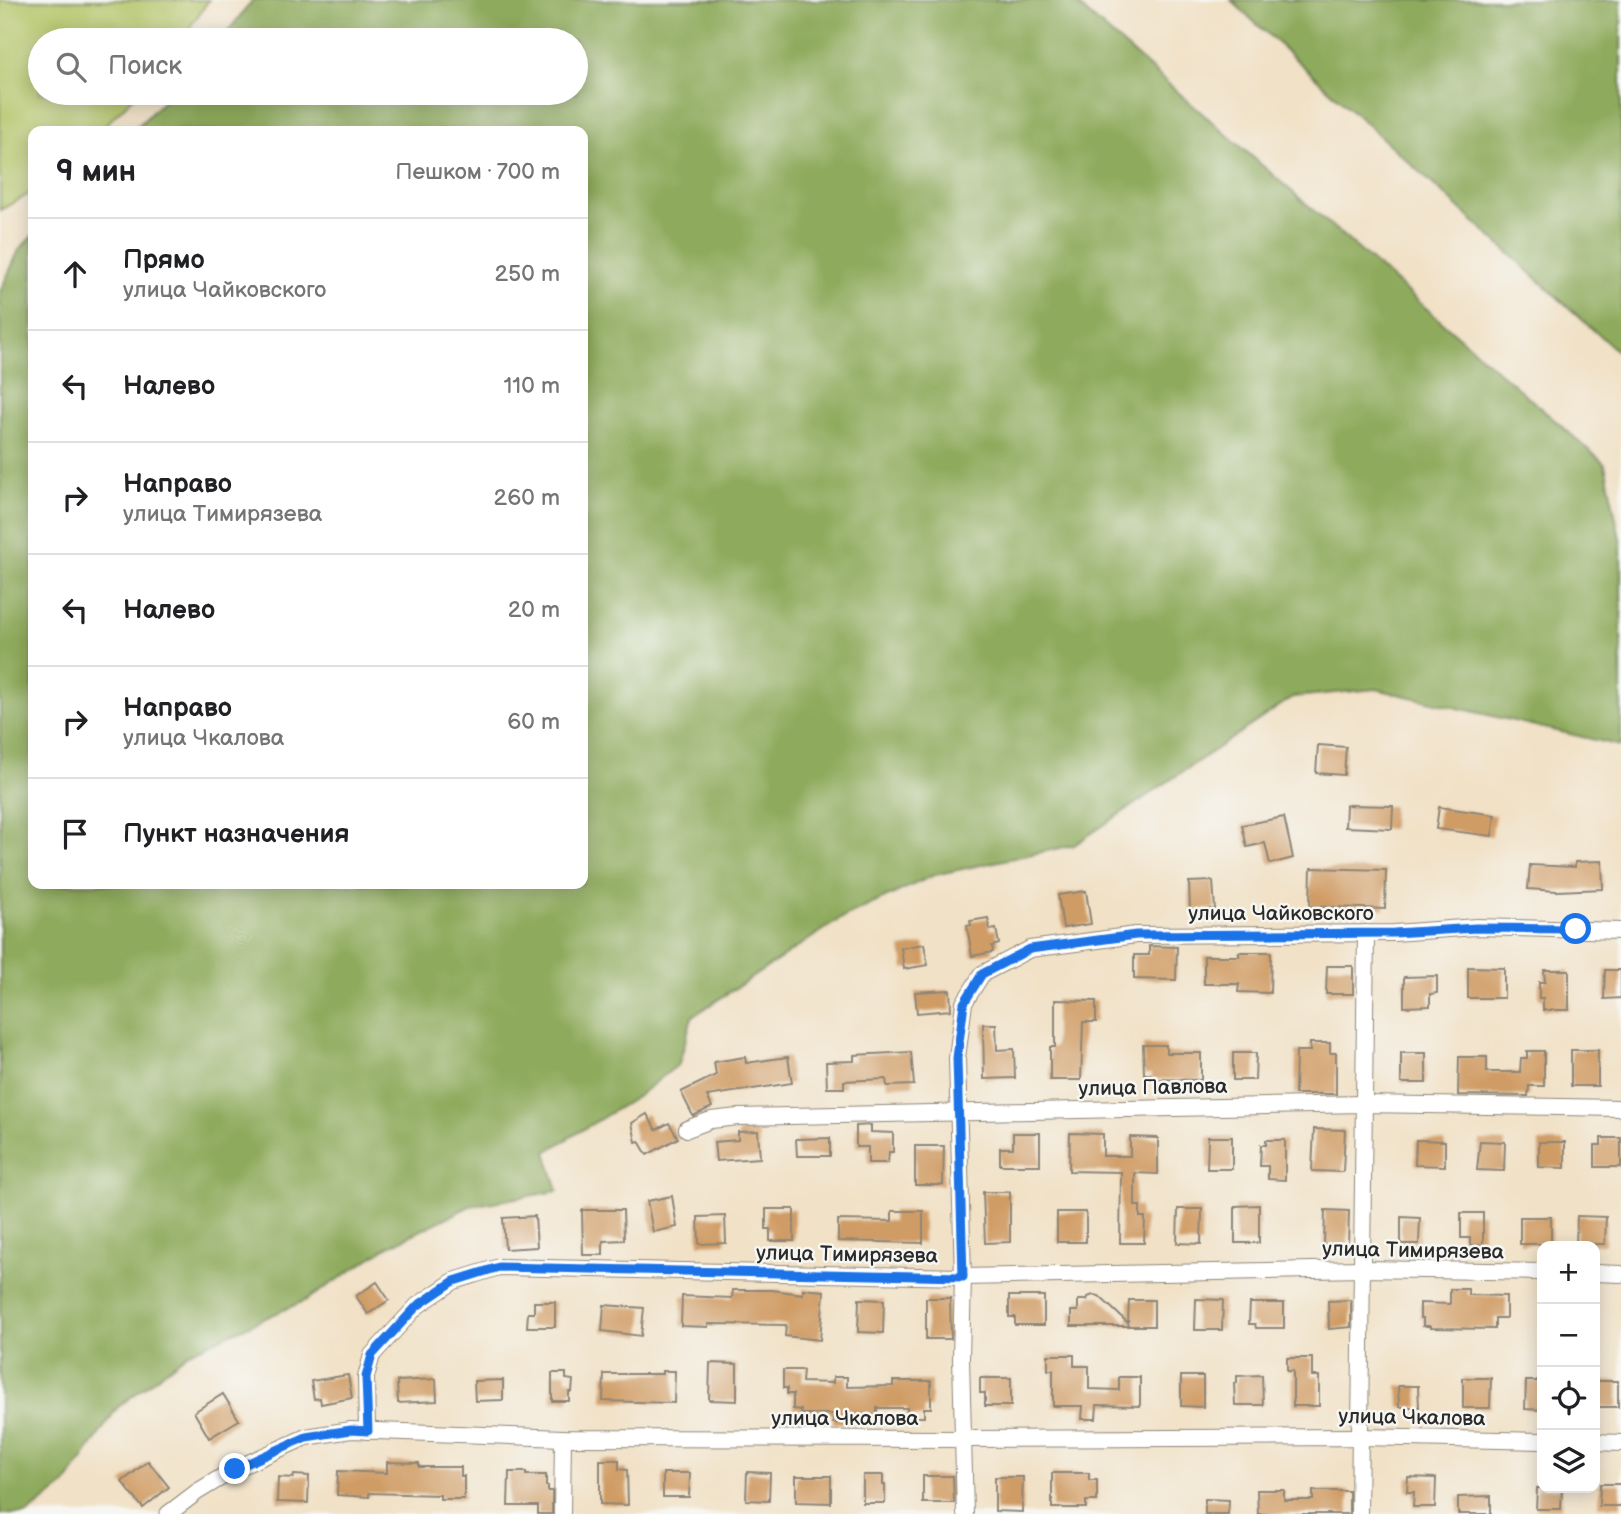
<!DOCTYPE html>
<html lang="ru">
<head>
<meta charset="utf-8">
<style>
  :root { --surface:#fff; --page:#f6f6f6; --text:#202124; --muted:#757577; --line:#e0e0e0 }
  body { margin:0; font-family:"Balsamiq Sans",sans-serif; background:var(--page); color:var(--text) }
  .controls { position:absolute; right:21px; bottom:21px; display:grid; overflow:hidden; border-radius:14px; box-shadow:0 4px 18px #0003 }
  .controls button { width:63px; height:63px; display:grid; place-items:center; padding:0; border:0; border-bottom:2px solid var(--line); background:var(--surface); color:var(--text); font:35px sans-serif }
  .stop { position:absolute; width:21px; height:21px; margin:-16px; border:5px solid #1a73e8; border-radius:50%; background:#fff }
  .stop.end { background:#1a73e8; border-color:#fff; box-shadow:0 2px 7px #0008 }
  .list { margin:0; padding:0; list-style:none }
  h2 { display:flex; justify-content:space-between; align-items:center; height:91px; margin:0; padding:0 28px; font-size:30px }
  h2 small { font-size:23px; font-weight:400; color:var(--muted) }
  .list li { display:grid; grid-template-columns:46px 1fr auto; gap:21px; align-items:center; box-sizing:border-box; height:112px; padding:0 28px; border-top:2px solid var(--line) }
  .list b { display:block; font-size:26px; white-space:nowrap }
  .list p { margin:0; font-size:23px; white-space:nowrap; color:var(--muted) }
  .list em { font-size:23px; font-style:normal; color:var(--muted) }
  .icon { flex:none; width:38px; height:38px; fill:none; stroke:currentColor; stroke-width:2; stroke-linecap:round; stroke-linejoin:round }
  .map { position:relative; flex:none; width:1621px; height:1514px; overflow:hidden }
  .search { position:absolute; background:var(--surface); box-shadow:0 4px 18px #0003; left:28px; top:28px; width:560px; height:77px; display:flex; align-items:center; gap:18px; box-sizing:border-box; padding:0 24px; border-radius:38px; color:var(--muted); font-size:26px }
  .panel { position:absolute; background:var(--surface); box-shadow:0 4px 18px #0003; left:28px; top:126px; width:560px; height:763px; border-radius:14px }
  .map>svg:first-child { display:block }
  .green { fill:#b3c467; stroke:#6f7849; stroke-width:2 }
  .forest { fill:#8eaa5c; stroke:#5c6a44; stroke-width:2 }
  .building { fill:#d09c65 }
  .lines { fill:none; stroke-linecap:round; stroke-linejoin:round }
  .minor-casing { stroke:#8e8678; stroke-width:18 }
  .minor { stroke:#fff; stroke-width:16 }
  .route { stroke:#1a73e8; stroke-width:9 }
  .labels { text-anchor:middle; stroke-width:5; stroke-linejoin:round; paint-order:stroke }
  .street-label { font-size:21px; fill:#2b2b2b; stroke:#f6f6f2 }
</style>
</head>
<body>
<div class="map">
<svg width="1621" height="1514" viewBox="0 0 1621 1514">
  <rect width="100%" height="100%" fill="#f6f6f2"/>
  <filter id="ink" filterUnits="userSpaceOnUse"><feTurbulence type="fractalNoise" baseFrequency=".0143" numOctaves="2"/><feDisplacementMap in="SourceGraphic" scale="14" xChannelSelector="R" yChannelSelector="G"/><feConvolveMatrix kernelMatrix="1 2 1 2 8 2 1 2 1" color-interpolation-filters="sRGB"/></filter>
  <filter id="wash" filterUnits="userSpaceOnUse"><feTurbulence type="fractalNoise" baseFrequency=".00686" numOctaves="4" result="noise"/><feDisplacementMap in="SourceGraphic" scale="28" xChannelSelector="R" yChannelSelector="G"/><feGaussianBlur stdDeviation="1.57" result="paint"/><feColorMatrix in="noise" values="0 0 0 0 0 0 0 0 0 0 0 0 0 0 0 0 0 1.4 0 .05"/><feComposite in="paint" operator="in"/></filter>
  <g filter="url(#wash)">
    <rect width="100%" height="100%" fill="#f1e1c6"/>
    <polygon class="green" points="0,0 209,0 181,40 40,40 40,93 138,93 99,131 33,131 33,192 0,210"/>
    <g class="forest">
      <polygon points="253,0 1072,0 1605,464 1621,544 1621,746 1376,689 1293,697 1074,845 934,875 840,919 692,1017 679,1064 638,1096 546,1152 558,1191 470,1206 389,1246 306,1300 191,1351 117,1408 65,1485 27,1514 0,1514 0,292 19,250 33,235 33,884 583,884 583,131 133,131 171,93 576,93 576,40 221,40"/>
      <polygon points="1231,0 1621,0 1621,355 1250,18"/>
    </g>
    <g id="blocks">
      <g class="building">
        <polygon points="1318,745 1346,747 1344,775 1316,773"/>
        <polygon points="1346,805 1393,806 1392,829 1345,827"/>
        <polygon points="1439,807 1495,815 1492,836 1436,829"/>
        <polygon points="1284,817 1293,858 1270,864 1265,843 1247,847 1242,825"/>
        <polygon points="1602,861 1603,889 1557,891 1528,889 1530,865 1575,867 1575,862"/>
        <polygon points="1311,868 1386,870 1385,909 1310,906"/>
        <polygon points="1213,881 1215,909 1190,910 1189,882"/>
        <polygon points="1086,891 1091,924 1063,928 1058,895"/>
        <polygon points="988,918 990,930 996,929 999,944 992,946 993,952 972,956 967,926 971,925 970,921"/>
        <polygon points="924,944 928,965 904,969 901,948"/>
        <polygon points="1149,946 1177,947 1176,980 1134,979 1134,955 1149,955"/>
        <polygon points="1239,952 1271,952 1270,993 1238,992 1239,984 1204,984 1204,956 1239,956"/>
        <polygon points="1327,966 1353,966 1353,994 1326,994"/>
        <polygon points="1468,967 1504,968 1504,998 1468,998"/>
        <polygon points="1544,970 1569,970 1569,1010 1543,1010 1543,998 1539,998 1539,982 1545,982"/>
        <polygon points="1605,970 1621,970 1621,998 1604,999"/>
        <polygon points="1437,976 1437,993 1430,994 1430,1006 1404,1007 1404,977"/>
        <polygon points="950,990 951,1010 917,1013 915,992"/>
        <polygon points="1055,1000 1096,1001 1096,1022 1083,1022 1081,1080 1050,1080 1050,1047 1055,1047"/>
        <polygon points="983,1024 996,1024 997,1050 1014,1049 1015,1078 984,1079"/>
        <polygon points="1310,1043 1330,1043 1330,1053 1336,1053 1336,1094 1295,1094 1296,1051 1310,1051"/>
        <polygon points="1143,1045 1166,1045 1166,1053 1201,1053 1201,1080 1151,1079 1151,1074 1144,1074"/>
        <rect x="1571" y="1050" width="27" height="36"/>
        <polygon points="1527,1051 1544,1051 1544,1086 1529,1086 1528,1096 1458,1095 1459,1057 1487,1057 1487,1072 1520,1072 1521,1058 1527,1058"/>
        <polygon points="911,1052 914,1085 887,1086 886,1079 844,1081 844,1088 827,1088 826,1062 854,1061 854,1055"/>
        <polygon points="1233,1053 1256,1053 1255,1080 1233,1080"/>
        <rect x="1401" y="1053" width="25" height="30"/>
        <polygon points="745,1057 746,1063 788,1057 792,1083 707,1096 712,1107 693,1116 681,1092 716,1075 714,1062"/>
        <polygon points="647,1114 656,1130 669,1123 678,1138 647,1155 639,1141 636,1142 632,1123"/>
        <polygon points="871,1125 871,1132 893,1133 893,1152 889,1152 888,1163 868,1163 868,1147 856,1147 856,1126"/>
        <polygon points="1314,1129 1345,1130 1343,1172 1312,1171"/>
        <polygon points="758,1131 760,1158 716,1161 714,1142 738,1140 738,1132"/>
        <polygon points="1013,1133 1040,1133 1040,1165 1000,1165 1000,1148 1013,1148"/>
        <polygon points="1070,1133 1103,1134 1103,1156 1130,1156 1130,1137 1158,1138 1158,1174 1135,1173 1135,1206 1140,1206 1140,1217 1145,1217 1144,1243 1120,1243 1121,1172 1069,1171"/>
        <polygon points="1208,1137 1232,1137 1232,1169 1207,1169"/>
        <polygon points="830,1138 830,1156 797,1156 796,1139"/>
        <polygon points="1601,1138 1621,1138 1621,1167 1595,1167 1595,1145 1601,1145"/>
        <polygon points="1266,1140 1285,1140 1285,1180 1268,1179 1268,1166 1260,1166 1261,1145 1266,1145"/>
        <polygon points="1416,1140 1445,1141 1445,1166 1415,1165"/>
        <polygon points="1480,1141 1505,1142 1504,1171 1477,1170"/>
        <polygon points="1539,1142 1565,1142 1565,1168 1539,1167"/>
        <polygon points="915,1146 944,1146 943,1185 915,1185"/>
        <polygon points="983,1192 1010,1192 1010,1242 985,1243"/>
        <polygon points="672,1196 677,1227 653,1232 647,1201"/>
        <polygon points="1259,1205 1259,1243 1235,1243 1235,1206"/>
        <polygon points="766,1209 794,1209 794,1241 770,1241 770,1229 766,1229"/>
        <polygon points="1178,1209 1202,1209 1201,1244 1177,1243"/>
        <polygon points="582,1210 623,1210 624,1240 603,1241 603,1255 583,1255"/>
        <polygon points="1325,1210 1349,1211 1348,1246 1324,1245"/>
        <polygon points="892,1211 923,1211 923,1243 838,1241 838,1220 892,1221"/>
        <rect x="1057" y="1212" width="29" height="30"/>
        <polygon points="1461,1213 1483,1213 1483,1245 1470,1245 1470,1238 1461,1238"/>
        <polygon points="535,1216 537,1247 505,1249 503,1218"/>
        <polygon points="725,1216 726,1243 699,1244 698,1217"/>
        <polygon points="1577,1216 1606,1217 1605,1244 1576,1244"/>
        <polygon points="1401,1217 1420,1218 1419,1244 1401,1244"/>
        <rect x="1520" y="1217" width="31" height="27"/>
        <polygon points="377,1282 389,1300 368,1314 356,1296"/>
        <polygon points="803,1289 824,1291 820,1340 785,1336 786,1325 708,1324 708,1327 681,1326 682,1296 732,1298 733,1290 772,1290 803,1294"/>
        <polygon points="1450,1289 1468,1289 1468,1295 1506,1296 1506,1318 1495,1318 1495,1329 1430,1328 1430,1326 1423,1326 1423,1318 1420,1318 1420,1303 1450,1304"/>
        <polygon points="1093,1295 1099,1296 1128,1323 1129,1300 1154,1300 1154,1326 1071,1326 1071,1311 1078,1311 1078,1300 1087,1300 1088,1297"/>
        <polygon points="1009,1296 1044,1296 1044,1325 1015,1325 1015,1317 1009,1317"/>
        <polygon points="926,1298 950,1298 951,1339 926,1339"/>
        <polygon points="859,1299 884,1300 883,1333 858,1332"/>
        <polygon points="1196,1299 1223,1300 1222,1330 1195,1330"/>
        <polygon points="1351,1300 1351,1327 1329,1329 1328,1301"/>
        <polygon points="534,1302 555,1302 555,1327 527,1327 528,1313 534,1313"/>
        <polygon points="1250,1303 1284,1303 1284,1328 1256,1328 1255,1324 1249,1324"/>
        <polygon points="604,1305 644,1308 641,1336 602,1331"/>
        <polygon points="1048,1355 1074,1355 1074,1366 1089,1366 1089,1389 1119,1390 1119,1377 1140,1377 1140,1406 1097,1405 1096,1419 1082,1419 1083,1406 1053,1406 1053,1370 1048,1370"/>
        <polygon points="1287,1358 1312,1358 1312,1376 1319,1376 1319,1406 1293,1406 1293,1371 1287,1371"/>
        <polygon points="710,1363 737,1364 737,1401 709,1400"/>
        <polygon points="783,1370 803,1370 802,1382 833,1383 833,1377 847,1377 847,1387 893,1386 893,1381 931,1381 931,1408 924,1408 924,1417 907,1417 907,1408 877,1408 877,1415 849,1415 849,1423 833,1423 833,1414 801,1414 801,1410 793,1409 793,1394 787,1394 787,1388 783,1388"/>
        <polygon points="662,1371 675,1371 674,1403 603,1401 604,1374 662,1374"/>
        <polygon points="552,1373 566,1373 566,1379 573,1380 572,1392 569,1392 569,1401 552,1401"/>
        <polygon points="348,1375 352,1398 321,1404 320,1398 314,1399 311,1381"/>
        <polygon points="1262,1375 1263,1405 1235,1405 1234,1383 1237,1382 1237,1376"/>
        <polygon points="1181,1376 1203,1376 1203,1407 1181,1406"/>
        <polygon points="980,1378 1011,1378 1011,1406 985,1406 985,1393 980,1393"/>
        <polygon points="1463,1378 1491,1378 1490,1408 1463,1408"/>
        <polygon points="436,1379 437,1401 398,1403 397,1381"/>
        <polygon points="503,1380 503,1400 475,1401 474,1381"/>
        <polygon points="1526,1381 1542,1381 1542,1410 1525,1409"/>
        <rect x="1595" y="1381" width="23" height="26"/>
        <polygon points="1398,1386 1418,1386 1419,1407 1399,1407"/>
        <polygon points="223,1394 239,1420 209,1438 194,1412"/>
        <polygon points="600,1460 619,1460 619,1469 627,1470 628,1505 600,1504"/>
        <polygon points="148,1461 169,1487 143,1508 122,1482"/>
        <polygon points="387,1462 419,1463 419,1467 461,1467 461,1476 464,1476 464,1499 440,1499 440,1495 369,1493 369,1497 337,1495 338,1471 387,1473"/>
        <polygon points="509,1472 526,1472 526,1475 546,1475 546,1486 548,1486 548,1491 552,1491 552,1514 538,1514 538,1506 508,1506"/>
        <polygon points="747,1472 770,1473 769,1501 746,1500"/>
        <polygon points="663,1473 690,1473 689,1497 663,1497"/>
        <polygon points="1052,1473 1089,1473 1089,1480 1097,1480 1097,1501 1086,1501 1086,1508 1052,1508"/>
        <polygon points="294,1475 309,1476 308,1503 277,1502 278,1477 293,1478"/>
        <polygon points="863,1475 883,1475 883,1485 885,1485 885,1503 863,1503"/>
        <polygon points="796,1476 831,1476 831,1503 796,1502"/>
        <polygon points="923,1476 953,1476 954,1503 923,1503"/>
        <polygon points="995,1477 1023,1477 1022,1512 995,1511"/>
        <polygon points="1408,1477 1436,1478 1435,1507 1413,1507 1414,1492 1407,1492"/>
        <polygon points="1600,1484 1621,1484 1621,1506 1599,1506"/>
        <polygon points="1537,1488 1562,1488 1561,1509 1536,1509"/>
        <polygon points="1257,1490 1284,1490 1284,1500 1313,1500 1313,1491 1349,1491 1349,1514 1258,1514"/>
        <polygon points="1491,1496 1491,1514 1458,1514 1458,1497"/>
        <polygon points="1205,1499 1229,1500 1228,1514 1205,1514"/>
      </g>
    </g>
  </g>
  <g filter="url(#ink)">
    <use href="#blocks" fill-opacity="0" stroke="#8e8678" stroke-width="2"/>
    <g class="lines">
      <defs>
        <g id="minor">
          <polyline points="687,1129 711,1120 738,1117 1364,1104 1621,1108"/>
          <polyline points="1595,1273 1621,1274"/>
          <polyline points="367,1431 366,1377 372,1355 417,1306 454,1281 499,1267 963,1277 1362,1269 1542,1272"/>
          <polyline points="1595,1442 1621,1443"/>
          <polyline points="168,1514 197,1492 235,1469 306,1437 351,1430 563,1438 965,1439 1360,1437 1542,1441"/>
          <polyline points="562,1514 563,1438"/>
          <polyline points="965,1514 961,1358 963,1277 957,1058 964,1003 982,974 1030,949 1136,935 1394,933 1476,927 1621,931"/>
          <polyline points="1359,1514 1366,933"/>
        </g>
      </defs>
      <use href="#minor" class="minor-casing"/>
      <use href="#minor" class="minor"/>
    </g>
  </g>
  <g class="lines" filter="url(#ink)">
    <polyline class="route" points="235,1469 306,1437 351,1430 368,1431 366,1377 372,1355 417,1306 454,1281 499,1267 963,1277 957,1058 964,1003 982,974 1030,949 1136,935 1394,933 1476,928 1576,929"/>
  </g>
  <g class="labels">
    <g class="street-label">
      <text x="1281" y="920">улица Чайковского</text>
      <text transform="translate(1153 1087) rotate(-1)" y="7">улица Павлова</text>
      <text transform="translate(1413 1250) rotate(1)" y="7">улица Тимирязева</text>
      <text transform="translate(847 1254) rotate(1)" y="7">улица Тимирязева</text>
      <text transform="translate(1412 1417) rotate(1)" y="7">улица Чкалова</text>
      <text x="845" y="1425">улица Чкалова</text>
    </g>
  </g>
</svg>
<div class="controls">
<button>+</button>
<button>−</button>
<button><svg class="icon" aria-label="locate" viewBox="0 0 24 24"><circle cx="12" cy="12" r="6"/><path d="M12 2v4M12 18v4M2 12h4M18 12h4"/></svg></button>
<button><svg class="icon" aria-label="layers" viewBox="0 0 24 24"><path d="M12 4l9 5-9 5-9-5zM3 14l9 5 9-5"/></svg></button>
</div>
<div class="stop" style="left:1576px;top:929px"></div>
<div class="stop end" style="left:235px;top:1469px"></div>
<div class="search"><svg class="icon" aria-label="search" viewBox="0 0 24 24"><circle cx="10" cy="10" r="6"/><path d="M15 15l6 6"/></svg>Поиск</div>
<section class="panel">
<h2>9 мин<small>Пешком · 700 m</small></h2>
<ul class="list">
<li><svg class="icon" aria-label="ahead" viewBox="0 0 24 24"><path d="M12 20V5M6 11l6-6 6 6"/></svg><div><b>Прямо</b><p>улица Чайковского</p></div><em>250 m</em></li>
<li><svg class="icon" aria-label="left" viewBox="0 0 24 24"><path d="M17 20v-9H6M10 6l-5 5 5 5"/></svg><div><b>Налево</b></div><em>110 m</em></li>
<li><svg class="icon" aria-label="right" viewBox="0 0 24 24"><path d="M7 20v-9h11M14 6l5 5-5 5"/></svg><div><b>Направо</b><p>улица Тимирязева</p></div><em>260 m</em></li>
<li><svg class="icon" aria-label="left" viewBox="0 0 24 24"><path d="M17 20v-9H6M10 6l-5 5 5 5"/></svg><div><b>Налево</b></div><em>20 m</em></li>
<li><svg class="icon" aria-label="right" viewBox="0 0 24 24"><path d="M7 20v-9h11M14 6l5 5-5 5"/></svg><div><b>Направо</b><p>улица Чкалова</p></div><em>60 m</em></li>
<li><svg class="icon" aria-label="arrive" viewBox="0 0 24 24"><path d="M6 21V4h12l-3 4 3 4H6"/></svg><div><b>Пункт назначения</b></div></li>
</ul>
</section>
</div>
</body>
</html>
